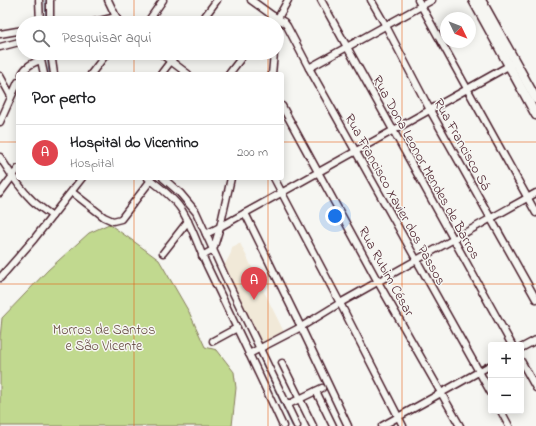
<!DOCTYPE html>
<html lang="pt">
<head>
<meta charset="utf-8">
<style>
  :root { --surface:#fff; --page:#f6f6f6; --text:#202124; --muted:#757577; --line:#e0e0e0; --accent:#7c3aed }
  body { margin:0; font-family:"Indie Flower",sans-serif; background:var(--page); color:var(--text) }
  .controls { position:absolute; right:12px; bottom:12px; display:grid; overflow:hidden; border-radius:4px; box-shadow:0 2px 10px #0003 }
  .controls button { width:36px; height:36px; display:grid; place-items:center; padding:0; border:0; border-bottom:1px solid var(--line); background:var(--surface); color:var(--text); font:20px sans-serif }
  .compass { position:absolute; left:440px; top:12px; width:36px; height:36px; border-radius:50%; background:var(--surface); box-shadow:0 2px 10px #0003; rotate:133deg }
  .you { position:absolute; left:335px; top:216px; width:14px; height:14px; margin:-10px; border:3px solid #fff; border-radius:50%; background:#1a73e8; box-shadow:0 0 0 6px #1a73e833 }
  .badge { display:grid; place-items:center; width:26px; height:26px; border-radius:50%; background:var(--accent); color:#fff; font-size:13px; font-weight:700 }
  .pin { position:absolute; translate:-50% -33px; filter:drop-shadow(0 1px 2px #0008) }
  .pin::after { content:''; position:absolute; top:21px; width:14px; height:12px; background:inherit; clip-path:polygon(0 0,100% 0,50% 100%) }
  .list { margin:0; padding:0; list-style:none }
  h2 { display:flex; justify-content:space-between; align-items:center; height:52px; margin:0; padding:0 16px; font-size:17px }
  h2 small { font-size:13px; font-weight:400; color:var(--muted) }
  .list li { display:grid; grid-template-columns:26px 1fr auto; gap:12px; align-items:center; box-sizing:border-box; height:56px; padding:0 16px; border-top:1px solid var(--line) }
  .list b { display:block; font-size:15px; white-space:nowrap }
  .list p { margin:0; font-size:13px; white-space:nowrap; color:var(--muted) }
  .list em { font-size:13px; font-style:normal; color:var(--muted) }
  .icon { flex:none; width:22px; height:22px; fill:none; stroke:currentColor; stroke-width:2; stroke-linecap:round; stroke-linejoin:round }
  .map { position:relative; flex:none; width:536px; height:426px; overflow:hidden }
  .search { position:absolute; background:var(--surface); box-shadow:0 2px 10px #0003; left:16px; top:16px; width:268px; height:44px; display:flex; align-items:center; gap:10px; box-sizing:border-box; padding:0 14px; border-radius:22px; color:var(--muted); font-size:15px }
  .panel { position:absolute; background:var(--surface); box-shadow:0 2px 10px #0003; left:16px; top:72px; width:268px; height:108px; border-radius:4px }
  .map>svg:first-child { display:block }
  .built { fill:#f1e9d8 }
  .green { fill:#c1d98f; stroke:#867c5d }
  .lines { fill:none; stroke-linecap:round; stroke-linejoin:round }
  .stream { stroke:#7890a7; stroke-width:1 }
  .minor-casing { stroke:#4a1f2b; stroke-width:9 }
  .major-casing { stroke:#4a1f2b; stroke-width:11 }
  .minor { stroke:#f6f6f2; stroke-width:6 }
  .major { stroke:#f6f6f2; stroke-width:8 }
  .grid { fill:none; stroke:#e8590c; stroke-width:1; stroke-opacity:0.55 }
  .labels { text-anchor:middle; stroke-width:3; stroke-linejoin:round; paint-order:stroke }
  .street-label { font-size:14px; fill:#4a1f2b; stroke:#f6f6f2 }
  .park-label { font-size:14px; fill:#684e44; stroke:#f6f6f2 }
</style>
</head>
<body>
<div class="map">
<svg width="536" height="426" viewBox="0 0 536 426">
  <rect width="100%" height="100%" fill="#f6f6f2"/>
  <filter id="ink" filterUnits="userSpaceOnUse"><feTurbulence type="fractalNoise" baseFrequency=".025" numOctaves="2"/><feDisplacementMap in="SourceGraphic" scale="8" xChannelSelector="R" yChannelSelector="G"/><feConvolveMatrix kernelMatrix="1 2 1 2 8 2 1 2 1" color-interpolation-filters="sRGB"/></filter>
  <g filter="url(#ink)">
    <polygon class="built" points="240,243 285,334 261,346 224,266 231,253 232,247"/>
    <polygon class="green" points="109,224 136,243 159,260 189,312 205,347 217,350 234,372 236,388 232,426 0,426 0,338 2,318 48,270 89,233"/>
    <g class="lines">
      <g class="stream">
        <polyline points="45,0 46,23"/>
        <polyline points="47,53 49,74"/>
        <polyline points="212,255 255,347"/>
        <polyline points="257,352 292,426"/>
      </g>
      <defs>
        <g id="minor">
          <polyline points="39,0 40,23"/>
          <polyline points="50,0 50,23"/>
          <polyline points="108,0 119,23"/>
          <polyline points="251,0 273,16 284,22 287,26 309,68 491,393"/>
          <polyline points="321,0 512,345"/>
          <polyline points="371,0 386,26 430,110 536,299"/>
          <polyline points="418,0 536,213"/>
          <polyline points="91,23 116,17"/>
          <polyline points="147,23 163,0"/>
          <polyline points="200,23 217,0"/>
          <polyline points="268,23 273,16"/>
          <polyline points="277,28 278,18 288,0"/>
          <polyline points="0,34 23,30"/>
          <polyline points="0,47 23,41"/>
          <polyline points="41,53 41,60 44,74"/>
          <polyline points="51,53 54,74"/>
          <polyline points="160,53 188,74"/>
          <polyline points="309,68 432,0"/>
          <path d="M22,74C26,66 32,63 41,60"/>
          <polyline points="91,74 107,53"/>
          <polyline points="161,74 177,53"/>
          <polyline points="229,74 245,53"/>
          <polyline points="272,74 274,53"/>
          <polyline points="0,76 11,96"/>
          <polyline points="282,106 378,282 460,426"/>
          <polyline points="0,122 18,82"/>
          <path d="M0,157C9,171 18,186 30,198C36,205 45,210 52,216"/>
          <path d="M148,178C160,187 173,197 181,209C193,227 199,250 209,270C234,322 259,374 283,426"/>
          <polyline points="163,178 180,193 196,212 225,276 297,426"/>
          <polyline points="274,178 340,303 403,426"/>
          <polyline points="72,192 104,217 113,221 121,219 151,180"/>
          <polyline points="0,193 18,169"/>
          <polyline points="245,213 301,327 348,426"/>
          <polyline points="206,234 220,227 512,64"/>
          <polyline points="163,253 188,221"/>
          <polyline points="202,256 213,250 220,227 231,178"/>
          <polyline points="0,278 34,239 82,178"/>
          <polyline points="213,341 237,328"/>
          <polyline points="521,348 536,340"/>
          <polyline points="249,354 301,327 340,303 536,193"/>
          <polyline points="521,361 536,388"/>
          <polyline points="282,363 313,426"/>
          <polyline points="316,391 333,426"/>
          <polyline points="287,405 322,388"/>
          <polyline points="501,411 509,426"/>
          <polyline points="382,426 491,365"/>
        </g>
        <g id="major">
          <polyline points="473,0 536,115"/>
          <polyline points="481,0 536,99"/>
        </g>
      </defs>
      <use href="#minor" class="minor-casing"/>
      <use href="#major" class="major-casing"/>
      <use href="#minor" class="minor"/>
      <use href="#major" class="major"/>
    </g>
  </g>
  <path class="grid" d="M134,0V23M268,0V23M402,0V426M134,53V74M268,53V74M0,142H18M282,142H536M134,178V426M268,178V426M0,284H536"/>
  <g class="labels">
    <g class="street-label">
      <text transform="translate(463 144) rotate(61)" y="5">Rua Francisco Sá</text>
      <text transform="translate(427 167) rotate(61)" y="5">Rua Dona Leonor Mendes de Barros</text>
      <text transform="translate(396 199) rotate(61)" y="5">Rua Francisco Xavier dos Passos</text>
      <text transform="translate(387 271) rotate(61)" y="5">Rua Rubim César</text>
    </g>
    <g class="park-label">
      <text x="104" y="334">Morros de Santos<tspan x="104" dy="16">e São Vicente</tspan></text>
    </g>
  </g>
</svg>
<div class="controls">
<button>+</button>
<button>−</button>
</div>
<svg class="compass" viewBox="-18 -18 36 36"><path d="M0-13l5 13h-10z" fill="#e53935"/><path d="M0 13l5-13h-10z" fill="#757577"/></svg>
<div class="you"></div>
<div class="pin badge" style="left:254px;top:300px;background:#e0444e">A</div>
<div class="search"><svg class="icon" aria-label="search" viewBox="0 0 24 24"><circle cx="10" cy="10" r="6"/><path d="M15 15l6 6"/></svg>Pesquisar aqui</div>
<section class="panel">
<h2>Por perto<small></small></h2>
<ul class="list">
<li><span class="badge" style="background:#e0444e">A</span><div><b>Hospital do Vicentino</b><p>Hospital</p></div><em>200 m</em></li>
</ul>
</section>
</div>
</body>
</html>
